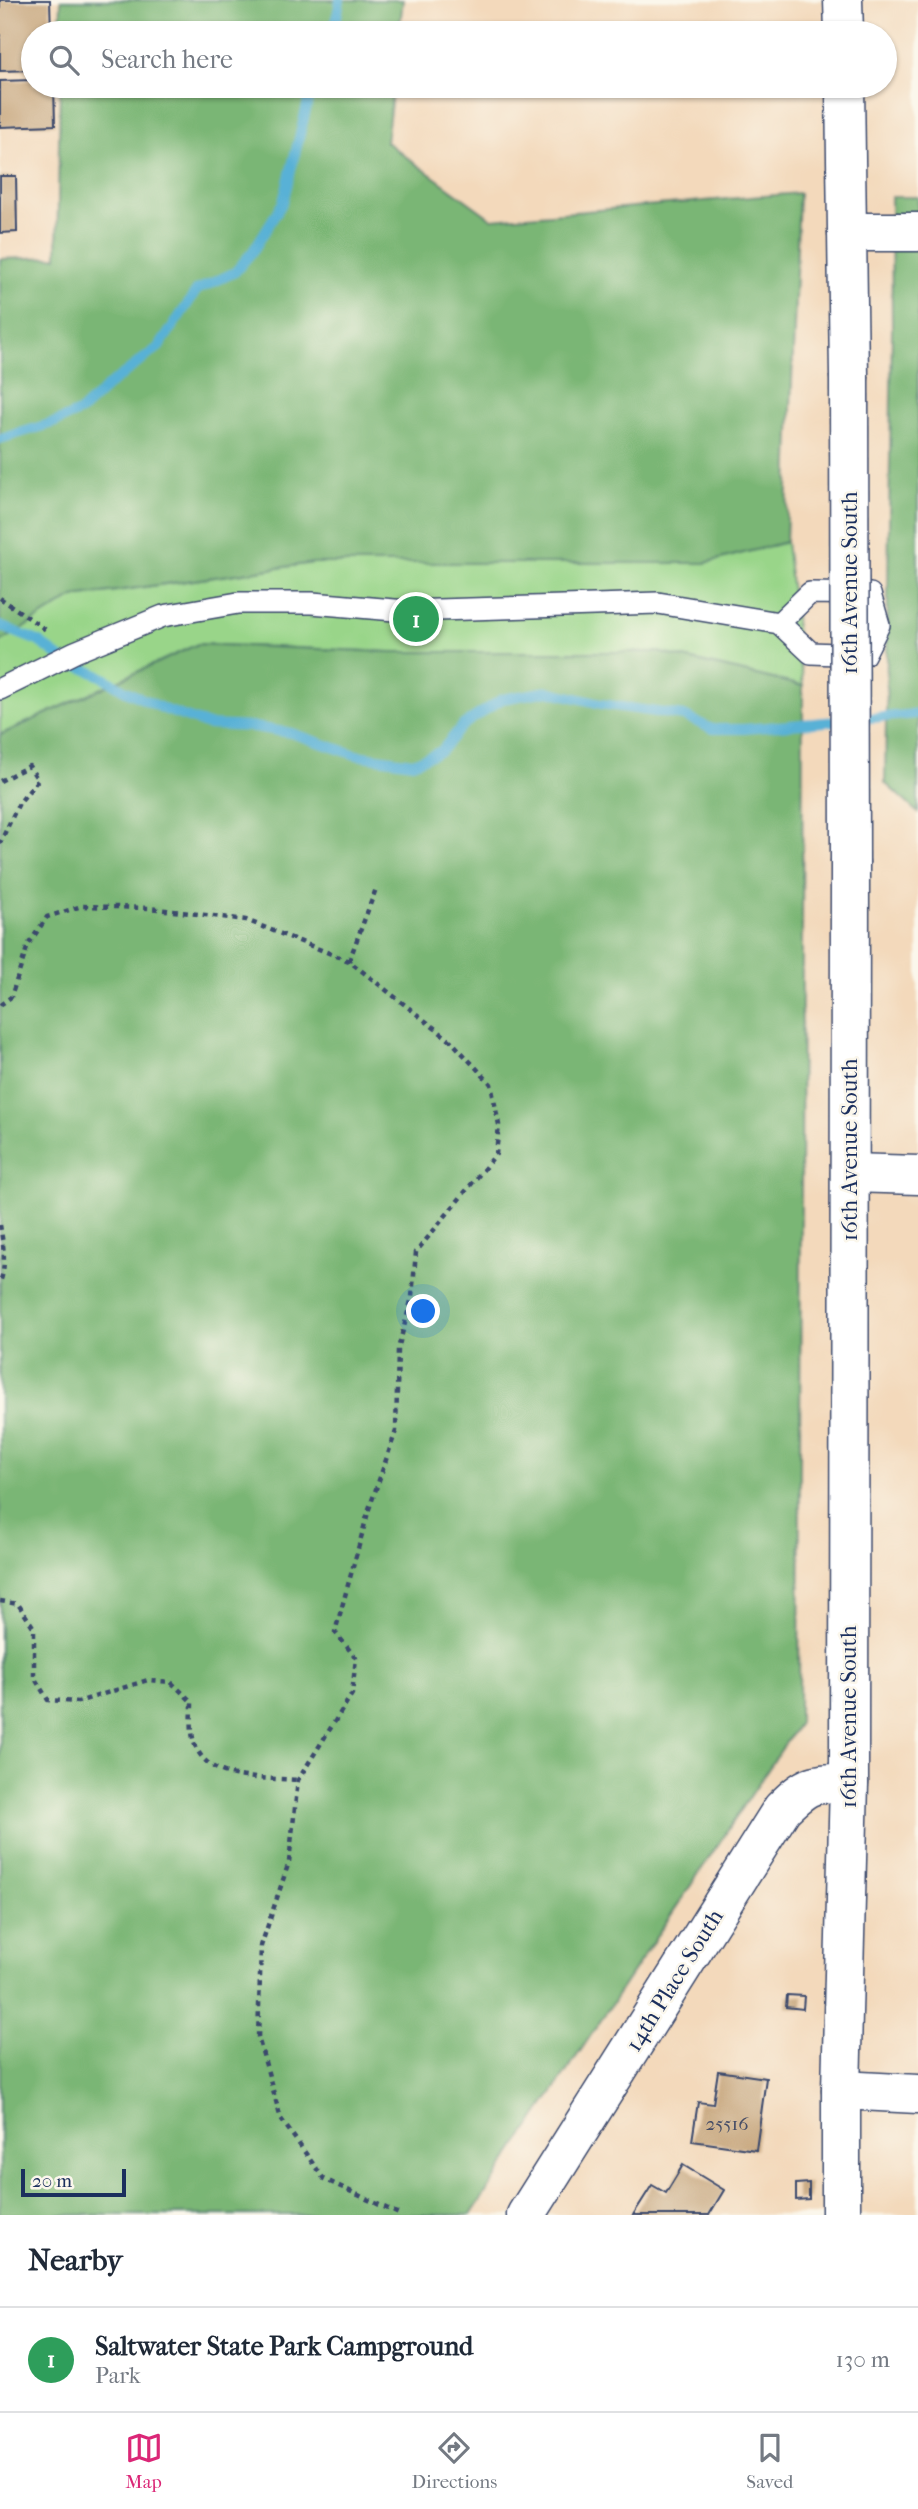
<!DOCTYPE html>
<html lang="en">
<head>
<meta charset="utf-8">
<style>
  :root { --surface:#fff; --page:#f2f2f3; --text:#1f2937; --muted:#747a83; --line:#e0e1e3; --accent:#db2777 }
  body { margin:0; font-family:"IM FELL French Canon",serif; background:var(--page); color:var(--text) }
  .scale { position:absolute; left:21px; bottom:18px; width:105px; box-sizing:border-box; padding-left:7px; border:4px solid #1b2f5e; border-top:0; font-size:19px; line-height:24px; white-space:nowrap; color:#1b2f5e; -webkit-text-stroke:5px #fbf7ec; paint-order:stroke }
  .you { position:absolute; left:424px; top:1312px; width:24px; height:24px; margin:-18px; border:5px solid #fff; border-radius:50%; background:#1a73e8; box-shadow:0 0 0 10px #1a73e833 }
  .badge { display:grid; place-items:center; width:46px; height:46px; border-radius:50%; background:var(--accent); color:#fff; font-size:23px; font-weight:700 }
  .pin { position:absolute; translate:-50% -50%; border:4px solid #fff; box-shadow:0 2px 7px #0006 }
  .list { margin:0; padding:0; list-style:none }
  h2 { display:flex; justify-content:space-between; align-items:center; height:91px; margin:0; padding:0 28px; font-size:30px }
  h2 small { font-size:23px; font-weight:400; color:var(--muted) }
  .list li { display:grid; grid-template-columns:46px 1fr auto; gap:21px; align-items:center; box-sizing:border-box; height:105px; padding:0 28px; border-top:2px solid var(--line) }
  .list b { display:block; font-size:26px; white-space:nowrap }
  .list p { margin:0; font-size:23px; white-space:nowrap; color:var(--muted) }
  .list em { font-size:23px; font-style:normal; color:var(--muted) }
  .icon { flex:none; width:38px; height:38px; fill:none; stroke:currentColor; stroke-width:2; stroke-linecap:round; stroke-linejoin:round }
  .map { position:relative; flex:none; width:918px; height:2215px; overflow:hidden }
  .search { position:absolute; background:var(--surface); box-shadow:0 2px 5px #0004; left:21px; right:21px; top:21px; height:77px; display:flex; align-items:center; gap:18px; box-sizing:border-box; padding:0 24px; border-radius:38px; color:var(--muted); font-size:26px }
  .sheet { height:196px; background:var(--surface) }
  nav { display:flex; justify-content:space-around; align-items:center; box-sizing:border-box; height:98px; border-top:2px solid var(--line); background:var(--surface); font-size:19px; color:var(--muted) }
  nav a { display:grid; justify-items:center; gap:4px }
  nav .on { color:var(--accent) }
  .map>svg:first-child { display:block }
  .green { fill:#99d589; stroke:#5a8274; stroke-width:2 }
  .forest { fill:#7ab675; stroke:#4a726a; stroke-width:2 }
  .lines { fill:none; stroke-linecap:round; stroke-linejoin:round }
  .stream { stroke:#59b1d6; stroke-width:10 }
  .building { fill:#c8a77f }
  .service-casing { stroke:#3b486c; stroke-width:24 }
  .minor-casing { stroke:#3b486c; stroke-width:41 }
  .secondary-casing { stroke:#3b486c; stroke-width:41 }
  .path { stroke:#3b486c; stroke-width:4.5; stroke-dasharray:5 5; stroke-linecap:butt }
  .service { stroke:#fff; stroke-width:21 }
  .minor { stroke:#fff; stroke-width:38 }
  .secondary { stroke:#fff; stroke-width:38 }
  .secondary-bridge-casing { stroke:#3b486c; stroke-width:41; stroke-linecap:butt }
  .secondary-bridge { stroke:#fff; stroke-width:38 }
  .labels { text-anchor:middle; stroke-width:5; stroke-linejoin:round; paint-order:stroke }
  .number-label { font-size:19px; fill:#464d66 }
  .street-label { font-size:23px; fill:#1b2f5e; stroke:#fbf7ec }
</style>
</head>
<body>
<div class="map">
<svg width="918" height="2215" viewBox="0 0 918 2215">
  <rect width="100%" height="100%" fill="#fbf7ec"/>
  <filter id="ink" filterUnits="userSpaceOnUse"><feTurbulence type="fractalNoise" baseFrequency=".0143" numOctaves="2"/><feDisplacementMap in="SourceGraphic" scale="14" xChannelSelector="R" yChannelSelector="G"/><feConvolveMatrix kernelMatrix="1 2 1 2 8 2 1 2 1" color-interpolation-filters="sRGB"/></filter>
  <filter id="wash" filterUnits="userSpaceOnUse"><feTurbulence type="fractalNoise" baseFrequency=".00686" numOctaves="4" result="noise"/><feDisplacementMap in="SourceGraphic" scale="28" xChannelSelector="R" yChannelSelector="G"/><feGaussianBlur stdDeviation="1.57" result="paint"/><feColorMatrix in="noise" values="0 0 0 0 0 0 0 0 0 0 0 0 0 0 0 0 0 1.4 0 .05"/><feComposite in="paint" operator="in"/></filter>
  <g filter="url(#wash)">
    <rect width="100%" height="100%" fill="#f3d9bb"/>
    <polygon class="green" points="786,542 803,686 658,652 390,652 198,644 0,735 0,642 74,597 313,563 705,563"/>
    <g class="forest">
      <polygon points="61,0 403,0 399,33 60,33"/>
      <polygon points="60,86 393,86 386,142 492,219 799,193 786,542 705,563 313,563 74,597 0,642 0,259 57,257"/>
      <polygon points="891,197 918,197 918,813 885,783 892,329"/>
      <polygon points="198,644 390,652 658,652 803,686 799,1723 471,2215 0,2215 0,735"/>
    </g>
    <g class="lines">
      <g class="stream">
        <polyline points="334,33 340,0"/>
        <polyline points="0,439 56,422 81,411 110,384 159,347 197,290 235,272 253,251 283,202 312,86"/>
        <polyline points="0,626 38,641 62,659 103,677 124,690 166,710 208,725 254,727 291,733 356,755 413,763 441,751 463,725 502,699 548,691 601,704 684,716 712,729 744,729 918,714"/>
      </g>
    </g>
    <g id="blocks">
      <g class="building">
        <polygon points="0,0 50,0 51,33 33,33 33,70 0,71"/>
        <polygon points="33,80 33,86 54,86 55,125 0,127 0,81"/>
        <polygon points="0,176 16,176 17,232 0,233"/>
        <polygon points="787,1995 804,1996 803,2009 786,2007"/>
        <polygon points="718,2071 766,2078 756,2150 692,2141 698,2102 713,2104"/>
        <polygon points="683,2165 724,2190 709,2215 633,2215 652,2185 666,2193"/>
        <polygon points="809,2183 809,2199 796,2200 796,2184"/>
      </g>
    </g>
  </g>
  <g filter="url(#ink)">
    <use href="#blocks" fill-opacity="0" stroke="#3b486c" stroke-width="2"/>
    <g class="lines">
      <defs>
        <polyline id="service" points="0,689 75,652 163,616 238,603 312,603 406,611 658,603 779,623 811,653 864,655 879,625 870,594 810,593 779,623"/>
        <g id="minor">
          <polyline points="847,232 918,232"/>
          <polyline points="850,1173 918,1175"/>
          <polyline points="841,2090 918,2094"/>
          <path d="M526,2215L782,1809C808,1783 813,1783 849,1783"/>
        </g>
        <g id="secondary">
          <polyline points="843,0 844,33"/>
          <polyline points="845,86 849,376"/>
          <polyline points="841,2215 841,2090 849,1783 850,863"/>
        </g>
      </defs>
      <use href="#service" class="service-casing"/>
      <use href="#minor" class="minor-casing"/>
      <use href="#secondary" class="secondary-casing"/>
      <g class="path">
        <polyline points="0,598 49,632"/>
        <polyline points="0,781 29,766 38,780 19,803 0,843"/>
        <polyline points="349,961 377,886"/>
        <polyline points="0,1005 11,997 28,945 47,917 82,906 149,908 246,920 349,961 451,1041 491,1084 499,1125 496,1154 416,1252 412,1297 398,1349 396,1431 369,1509 335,1632 356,1658 352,1694 298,1780 289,1862 261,1946 258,2037 281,2119 324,2179 401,2215"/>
        <path d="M0,1225C3,1243 7,1265 0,1282"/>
        <path d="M0,1601L18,1604L34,1628V1677L48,1700L78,1702L148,1680L171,1682L192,1702C192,1715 190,1733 195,1745C211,1784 263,1777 298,1780"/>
      </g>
      <use href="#service" class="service"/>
      <use href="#minor" class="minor"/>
      <use href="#secondary" class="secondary"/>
      <defs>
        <polyline id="secondary-bridge" points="849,376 850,863"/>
      </defs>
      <use href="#secondary-bridge" class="secondary-bridge-casing"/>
      <use href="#secondary-bridge" class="secondary-bridge"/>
    </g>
  </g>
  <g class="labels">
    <g class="number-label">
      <text x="727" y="2130">25516</text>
    </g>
    <g class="street-label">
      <text transform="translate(849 583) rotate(-90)" y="8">16th Avenue South</text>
      <text transform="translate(849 1150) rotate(-90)" y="8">16th Avenue South</text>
      <text transform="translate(848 1717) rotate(-90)" y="8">16th Avenue South</text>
      <text transform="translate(674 1980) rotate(-58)" y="8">14th Place South</text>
    </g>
  </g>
</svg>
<div class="scale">20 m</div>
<div class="you"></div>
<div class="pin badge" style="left:416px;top:619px;background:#2e9e5b">1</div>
<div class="search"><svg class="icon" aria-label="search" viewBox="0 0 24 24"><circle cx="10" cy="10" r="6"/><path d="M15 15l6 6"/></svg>Search here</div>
</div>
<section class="sheet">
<h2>Nearby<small></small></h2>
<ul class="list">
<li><span class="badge" style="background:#2e9e5b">1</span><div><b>Saltwater State Park Campground</b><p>Park</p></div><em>130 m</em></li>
</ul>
</section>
<nav>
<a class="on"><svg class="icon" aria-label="map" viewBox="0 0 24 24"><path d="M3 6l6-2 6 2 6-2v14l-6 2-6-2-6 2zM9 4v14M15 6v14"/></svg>Map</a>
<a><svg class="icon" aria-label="directions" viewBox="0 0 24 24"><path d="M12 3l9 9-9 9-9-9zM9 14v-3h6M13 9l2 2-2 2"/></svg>Directions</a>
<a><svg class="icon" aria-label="saved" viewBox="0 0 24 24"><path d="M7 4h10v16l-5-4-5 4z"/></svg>Saved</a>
</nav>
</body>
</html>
